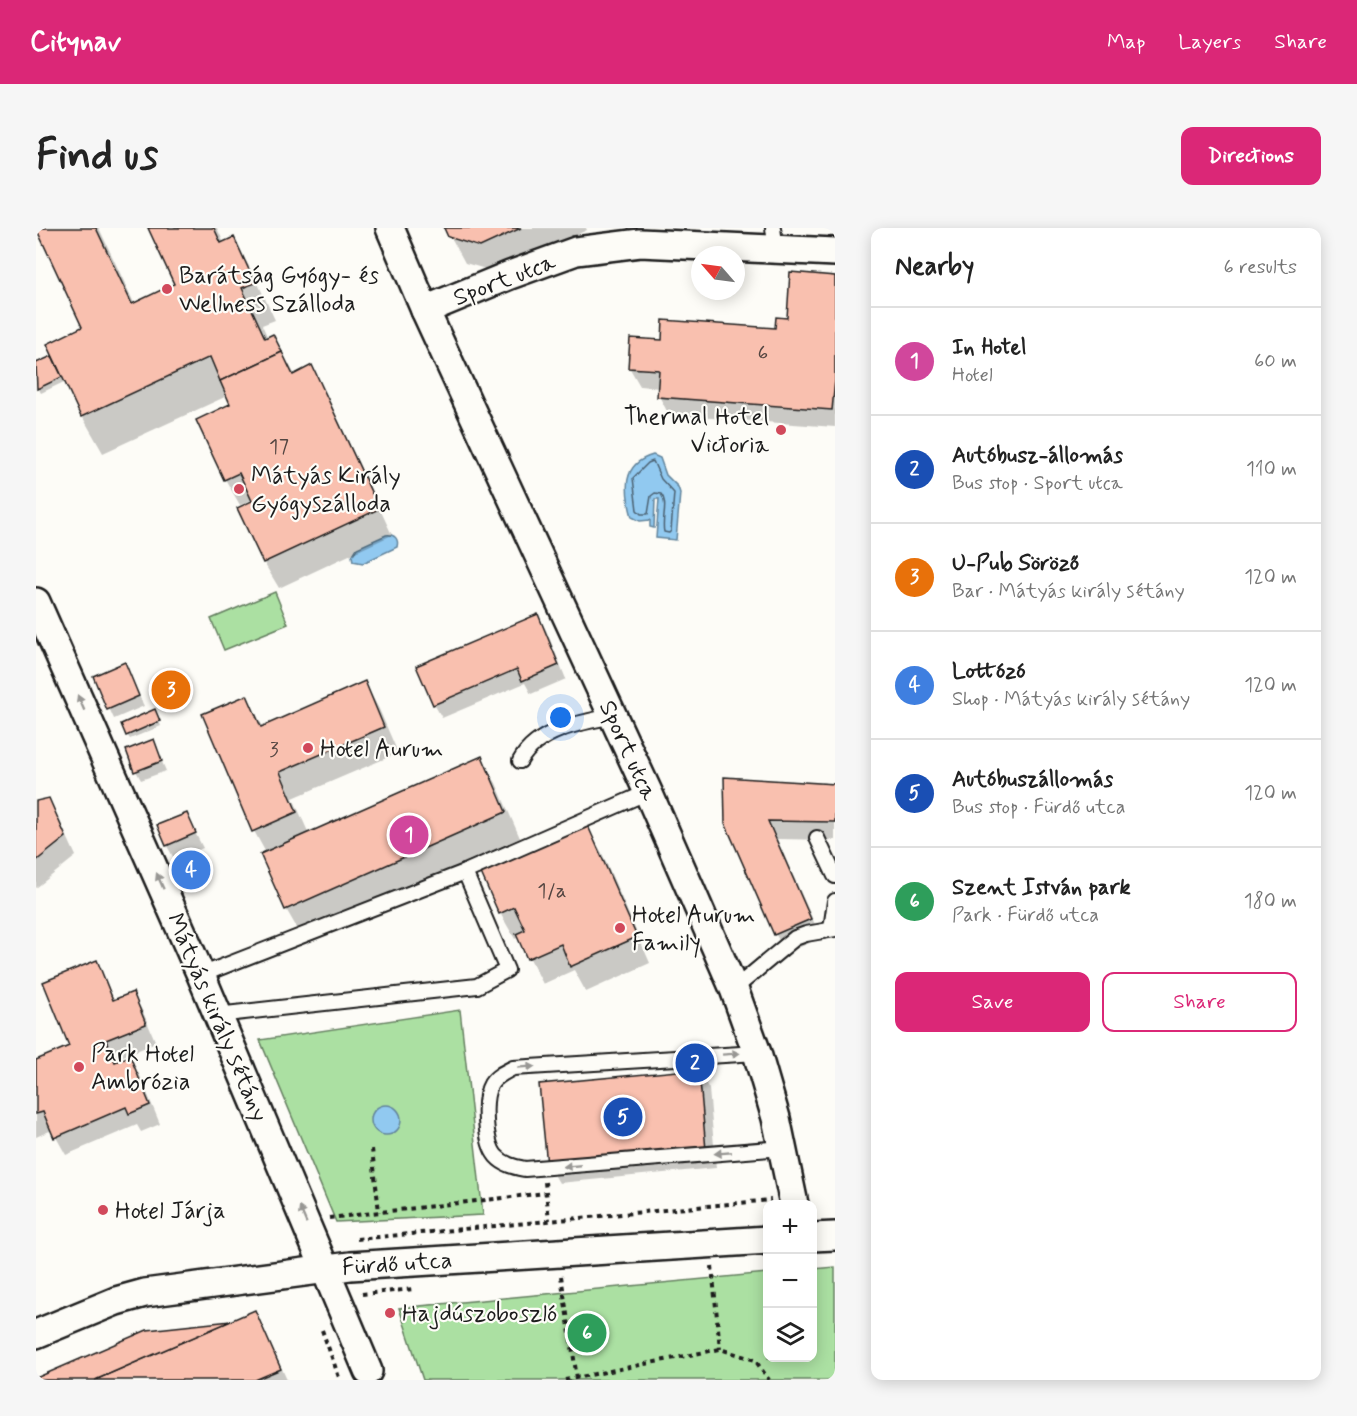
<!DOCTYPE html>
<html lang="en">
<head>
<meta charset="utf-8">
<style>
  :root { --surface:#fff; --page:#f6f6f6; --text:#222; --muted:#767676; --line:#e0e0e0; --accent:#db2777 }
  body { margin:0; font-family:Mynerve,sans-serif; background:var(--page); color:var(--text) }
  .controls { position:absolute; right:18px; bottom:18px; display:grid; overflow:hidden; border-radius:12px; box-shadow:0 3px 15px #0003 }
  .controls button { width:54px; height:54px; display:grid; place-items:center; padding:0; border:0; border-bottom:2px solid var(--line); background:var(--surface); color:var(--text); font:30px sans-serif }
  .compass { position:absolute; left:655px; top:18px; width:54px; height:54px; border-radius:50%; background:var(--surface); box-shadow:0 3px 15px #0003; rotate:298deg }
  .you { position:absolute; left:525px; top:490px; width:21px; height:21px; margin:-15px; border:4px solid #fff; border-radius:50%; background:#1a73e8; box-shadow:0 0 0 9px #1a73e833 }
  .badge { display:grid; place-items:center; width:39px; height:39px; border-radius:50%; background:var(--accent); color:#fff; font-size:20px; font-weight:700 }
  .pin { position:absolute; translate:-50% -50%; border:3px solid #fff; box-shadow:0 2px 6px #0006 }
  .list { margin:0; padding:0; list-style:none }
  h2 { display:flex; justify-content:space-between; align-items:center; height:78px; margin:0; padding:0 24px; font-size:26px }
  h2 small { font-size:20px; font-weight:400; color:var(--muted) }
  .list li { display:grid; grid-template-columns:39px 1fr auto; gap:18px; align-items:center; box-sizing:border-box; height:108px; padding:0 24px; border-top:2px solid var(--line) }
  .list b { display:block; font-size:22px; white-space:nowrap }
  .list p { margin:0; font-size:20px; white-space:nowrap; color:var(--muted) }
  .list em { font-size:20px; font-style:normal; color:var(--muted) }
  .actions { display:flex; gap:12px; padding:18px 24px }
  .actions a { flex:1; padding:14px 0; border:2px solid var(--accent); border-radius:12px; text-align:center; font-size:21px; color:var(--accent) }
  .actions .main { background:var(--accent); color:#fff }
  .icon { flex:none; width:33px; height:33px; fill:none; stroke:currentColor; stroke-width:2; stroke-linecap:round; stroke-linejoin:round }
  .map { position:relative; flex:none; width:799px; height:1152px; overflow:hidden; border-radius:12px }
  header { display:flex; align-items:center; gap:36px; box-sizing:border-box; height:84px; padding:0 30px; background:var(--accent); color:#fff }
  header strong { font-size:28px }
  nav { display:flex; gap:33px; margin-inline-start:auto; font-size:21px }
  .intro { display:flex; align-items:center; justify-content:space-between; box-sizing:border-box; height:144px; padding:0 36px }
  h1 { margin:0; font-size:42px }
  .button { padding:15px 27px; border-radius:12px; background:var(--accent); color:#fff; font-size:21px; font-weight:700 }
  main { display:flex; gap:36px; padding:0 36px }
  aside { flex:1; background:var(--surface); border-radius:12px; box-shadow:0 3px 15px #0003 }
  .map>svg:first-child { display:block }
  .green { fill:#abe0a2; stroke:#647e5f; stroke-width:1.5 }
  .water { fill:#91c9f0; stroke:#62849b; stroke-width:1.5 }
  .shadow { fill:#0003 }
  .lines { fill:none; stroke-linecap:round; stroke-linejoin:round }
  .shore { stroke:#4b6171; stroke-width:1.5 }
  .building { fill:#f9c0af; stroke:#1c1c1c; stroke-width:1.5 }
  .lane-casing { stroke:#1c1c1c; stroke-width:18 }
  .street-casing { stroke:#1c1c1c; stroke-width:32 }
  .path { stroke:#1c1c1c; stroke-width:4; stroke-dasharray:4.5 4.5; stroke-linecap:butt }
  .lane { stroke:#fdfcf7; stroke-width:14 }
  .street { stroke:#fdfcf7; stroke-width:27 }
  .oneway { fill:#989794 }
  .poi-dot { fill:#d1495b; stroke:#fdfcf7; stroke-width:2 }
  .labels { text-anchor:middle; stroke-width:4.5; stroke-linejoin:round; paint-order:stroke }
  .number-label { font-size:21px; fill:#534541 }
  .poi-label { font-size:24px; fill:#1c1c1c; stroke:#fdfcf7; text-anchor:start }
  .street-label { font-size:24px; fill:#1c1c1c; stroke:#fdfcf7 }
</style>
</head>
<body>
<header>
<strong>Citynav</strong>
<nav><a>Map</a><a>Layers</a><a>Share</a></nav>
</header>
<div class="intro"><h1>Find us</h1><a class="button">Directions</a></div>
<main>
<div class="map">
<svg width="799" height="1152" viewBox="0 0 799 1152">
  <rect width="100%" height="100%" fill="#fdfcf7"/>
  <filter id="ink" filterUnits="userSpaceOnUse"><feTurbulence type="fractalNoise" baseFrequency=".0167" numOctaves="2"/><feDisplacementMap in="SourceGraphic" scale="12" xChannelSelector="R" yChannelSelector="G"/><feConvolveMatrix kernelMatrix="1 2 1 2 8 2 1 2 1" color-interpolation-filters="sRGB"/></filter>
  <g filter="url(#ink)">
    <g class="green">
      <polygon points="239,364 252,396 188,422 175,391"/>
      <polygon points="424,782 447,987 300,994 224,812"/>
      <polygon points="799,1039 799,1152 387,1152 363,1080 731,1045 732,1130 776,1130 777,1041"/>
    </g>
    <g class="water">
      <path d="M617,227L624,230L630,247L642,259L644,265L640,312L620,310L623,271H619L618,300L614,299V292L604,293L596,289C589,263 585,236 617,227Z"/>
      <path d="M350,307C359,306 363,311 361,319L327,335L317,333L316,328L321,320Z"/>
      <circle cx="350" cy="892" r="15"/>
    </g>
    <g class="shadow">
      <polygon points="2,0 63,0 99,77 140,57 114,0 181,0 188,15 197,11 218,47 239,92 226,97 232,110 237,108 259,147 275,139 290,165 356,307 243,360 228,335 203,281 218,274 217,271 204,277 189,251 196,177 191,168 67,225 46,188 30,153 5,165 0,156 0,137 16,130 20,137 22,135 48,100"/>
      <polygon points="410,0 550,0 551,2 460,44 429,35"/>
      <polygon points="799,49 799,199 633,187 623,168 623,160 604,158 593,139 627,114 740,102"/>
      <polygon points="502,388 510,402 530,451 495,466 489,455 406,490 398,476"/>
      <polygon points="88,436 108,478 78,491 59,449"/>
      <polygon points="329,455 343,481 362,525 257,570 273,606 445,530 460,555 484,610 265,707 250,681 230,625 218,603 211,469 227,499"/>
      <polygon points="121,487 125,498 94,511 91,507"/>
      <polygon points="117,513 130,543 105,552 100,543"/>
      <polygon points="799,557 799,612 741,611 785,710 750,725 740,707 690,595"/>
      <polygon points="12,572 23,591 40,628 0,660 0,574"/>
      <polygon points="150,587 167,620 139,632 131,618"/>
      <polygon points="551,599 566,625 614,735 550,764 538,742 507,756 483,709 479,711 464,685"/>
      <polygon points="60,734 79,773 97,766 107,784 120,815 80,831 81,835 93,829 104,848 124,896 105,904 101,897 30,927 16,902 0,909 0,833 35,819"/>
      <polygon points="662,843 673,861 680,940 523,955 512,936"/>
      <polygon points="219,1084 229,1103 251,1152 0,1152 191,1095"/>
    </g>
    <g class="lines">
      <path class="shore" d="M617,233L625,251L638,265L635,303L633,305L628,304C625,292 633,276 625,266L619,265L615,268L612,286H605L601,282L597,250L612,235Z"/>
    </g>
    <g class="building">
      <polygon points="0,0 60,0 96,76 138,56 112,0 178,0 185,15 198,9 219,55 206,60 229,110 237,106 246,124 184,153 174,129 45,189 11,116 46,99"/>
      <polygon points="408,0 485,0 444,19 412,9"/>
      <polygon points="754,44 799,48 799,152 796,182 621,169 623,142 592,140 594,110 626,112 627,92 739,100 740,89 751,90"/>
      <polygon points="246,124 257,147 276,137 343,281 227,335 201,280 216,273 203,245 188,252 160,192 194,176 184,153"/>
      <polygon points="16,128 26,149 1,161 0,135"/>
      <polygon points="502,386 523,437 486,453 481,441 397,477 380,438"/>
      <polygon points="89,434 103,468 71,482 57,448"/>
      <polygon points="329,453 348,499 244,544 261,584 216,604 166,486 211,467 225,499"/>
      <polygon points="119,481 124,493 90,508 85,496"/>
      <polygon points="118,511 126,533 98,544 90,522"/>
      <polygon points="446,528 470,584 249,682 224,626"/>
      <polygon points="688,549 799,556 799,594 732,593 775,691 738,707 689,595"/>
      <polygon points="13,570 30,609 0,633 0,573"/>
      <polygon points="151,585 160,605 130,618 121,597"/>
      <polygon points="552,598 601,709 534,739 525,716 491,731 480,706 489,702 478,679 463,686 445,645"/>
      <polygon points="61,732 77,772 97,764 110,796 70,812 79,834 94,828 114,877 93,886 90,879 18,910 7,884 0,886 0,832 33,818 7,754"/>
      <polygon points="663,841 670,922 511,937 503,856"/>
      <polygon points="219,1082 245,1141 219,1152 59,1152"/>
      <polygon points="195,1093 59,1152 0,1152 0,1150 111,1102"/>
    </g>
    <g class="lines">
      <defs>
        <g id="lane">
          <polyline points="737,0 740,22"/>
          <path d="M484,533C501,502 545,494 578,488"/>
          <polyline points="781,610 799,648"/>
          <polyline points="795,701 799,673"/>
          <polyline points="165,747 429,644"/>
          <polyline points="698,761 759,710 770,706 799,701"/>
          <polyline points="181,787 441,758 471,742 429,644 612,564"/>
          <path d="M721,825L477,840C469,844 460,848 455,856C446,871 449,915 460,928C468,937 479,939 489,941L746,920"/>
        </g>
        <g id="street">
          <polyline points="354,0 389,82 612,564 698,761 721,825 740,890 758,976"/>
          <polyline points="389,82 474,47 540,23 604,15 799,24"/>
          <polyline points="0,374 165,747 332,1143"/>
          <polyline points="776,1009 799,1008"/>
          <polyline points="0,1106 80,1073 109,1065 314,1038 732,1012"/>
        </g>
      </defs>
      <use href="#lane" class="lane-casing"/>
      <use href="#street" class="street-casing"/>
      <g class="path">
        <polyline points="336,921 343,984"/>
        <polyline points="509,954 513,992"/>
        <polyline points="293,990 510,965"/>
        <polyline points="321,1011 735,972"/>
        <polyline points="676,1038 684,1121"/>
        <polyline points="525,1048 541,1150"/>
        <polyline points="326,1066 378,1061"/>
        <polyline points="286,1102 304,1152"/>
        <polyline points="529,1152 684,1121 719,1132 733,1152"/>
      </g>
      <use href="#lane" class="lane"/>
      <use href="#street" class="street"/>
    </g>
    <defs><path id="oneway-solid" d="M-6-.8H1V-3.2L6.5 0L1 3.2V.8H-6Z" transform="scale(1.5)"/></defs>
    <g class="oneway">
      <use href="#oneway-solid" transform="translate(45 475) rotate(-114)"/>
      <use href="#oneway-solid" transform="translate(124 653) rotate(-114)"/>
      <use href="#oneway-solid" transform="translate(695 826) rotate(-4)"/>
      <use href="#oneway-solid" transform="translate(490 839) rotate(-4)"/>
      <use href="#oneway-solid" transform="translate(687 925) rotate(175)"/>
      <use href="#oneway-solid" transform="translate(536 938) rotate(175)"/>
      <use href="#oneway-solid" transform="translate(267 987) rotate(-113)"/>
    </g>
  </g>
  <g class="poi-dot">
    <circle cx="131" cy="61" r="6"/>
    <circle cx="745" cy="202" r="6"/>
    <circle cx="203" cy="261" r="6"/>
    <circle cx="272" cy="520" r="6"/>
    <circle cx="584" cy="700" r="6"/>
    <circle cx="43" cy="839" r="6"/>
    <circle cx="67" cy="982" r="6"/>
    <circle cx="354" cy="1085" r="6"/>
  </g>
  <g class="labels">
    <g class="number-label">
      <text x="727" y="131">6</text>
      <text x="243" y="225">17</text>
      <text x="238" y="528">3</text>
      <text x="516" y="669">1/a</text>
    </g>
    <g class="poi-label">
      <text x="143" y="55">Barátság Gyógy- és<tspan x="143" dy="28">Wellness Szálloda</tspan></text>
      <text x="733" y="196" text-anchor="end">Thermal Hotel<tspan x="733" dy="28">Victoria</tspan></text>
      <text x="215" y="255">Mátyás Király<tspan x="215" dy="28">Gyógyszálloda</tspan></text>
      <text x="284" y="528">Hotel Aurum</text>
      <text x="596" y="694">Hotel Aurum<tspan x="596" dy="28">Family</tspan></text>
      <text x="55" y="833">Park Hotel<tspan x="55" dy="28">Ambrózia</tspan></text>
      <text x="79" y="990">Hotel Járja</text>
      <text x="366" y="1093">Hajdúszoboszló</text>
    </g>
    <g class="street-label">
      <text transform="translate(468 51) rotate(-21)" y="8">Sport utca</text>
      <text transform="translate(593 522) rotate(65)" y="8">Sport utca</text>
      <text transform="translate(182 789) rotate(67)" y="8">Mátyás király sétány</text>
      <text transform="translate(361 1035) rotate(-4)" y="8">Fürdő utca</text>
    </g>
  </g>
</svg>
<div class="controls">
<button>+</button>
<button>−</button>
<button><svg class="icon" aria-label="layers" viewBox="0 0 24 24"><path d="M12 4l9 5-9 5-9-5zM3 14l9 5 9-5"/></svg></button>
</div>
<svg class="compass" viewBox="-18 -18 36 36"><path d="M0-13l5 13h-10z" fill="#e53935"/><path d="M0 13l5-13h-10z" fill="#767676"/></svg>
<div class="you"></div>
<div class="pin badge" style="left:373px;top:607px;background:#d1479c">1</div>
<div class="pin badge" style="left:659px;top:835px;background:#1a4fb4">2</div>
<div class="pin badge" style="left:135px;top:462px;background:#e8710a">3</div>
<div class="pin badge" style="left:155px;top:642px;background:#3f7fe0">4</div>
<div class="pin badge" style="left:587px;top:889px;background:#1a4fb4">5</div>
<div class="pin badge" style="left:551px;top:1105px;background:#2e9e5b">6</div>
</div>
<aside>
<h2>Nearby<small>6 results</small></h2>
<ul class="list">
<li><span class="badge" style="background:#d1479c">1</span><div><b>In Hotel</b><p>Hotel</p></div><em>60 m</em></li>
<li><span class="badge" style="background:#1a4fb4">2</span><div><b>Autóbusz-állomás</b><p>Bus stop · Sport utca</p></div><em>110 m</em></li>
<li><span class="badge" style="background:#e8710a">3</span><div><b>U-Pub Söröző</b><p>Bar · Mátyás király sétány</p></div><em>120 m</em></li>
<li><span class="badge" style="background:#3f7fe0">4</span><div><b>Lottózó</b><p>Shop · Mátyás király sétány</p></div><em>120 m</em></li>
<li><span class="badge" style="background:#1a4fb4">5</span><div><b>Autóbuszállomás</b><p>Bus stop · Fürdő utca</p></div><em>120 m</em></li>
<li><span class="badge" style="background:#2e9e5b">6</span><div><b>Szent István park</b><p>Park · Fürdő utca</p></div><em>180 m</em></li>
</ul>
<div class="actions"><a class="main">Save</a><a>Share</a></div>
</aside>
</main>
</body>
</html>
